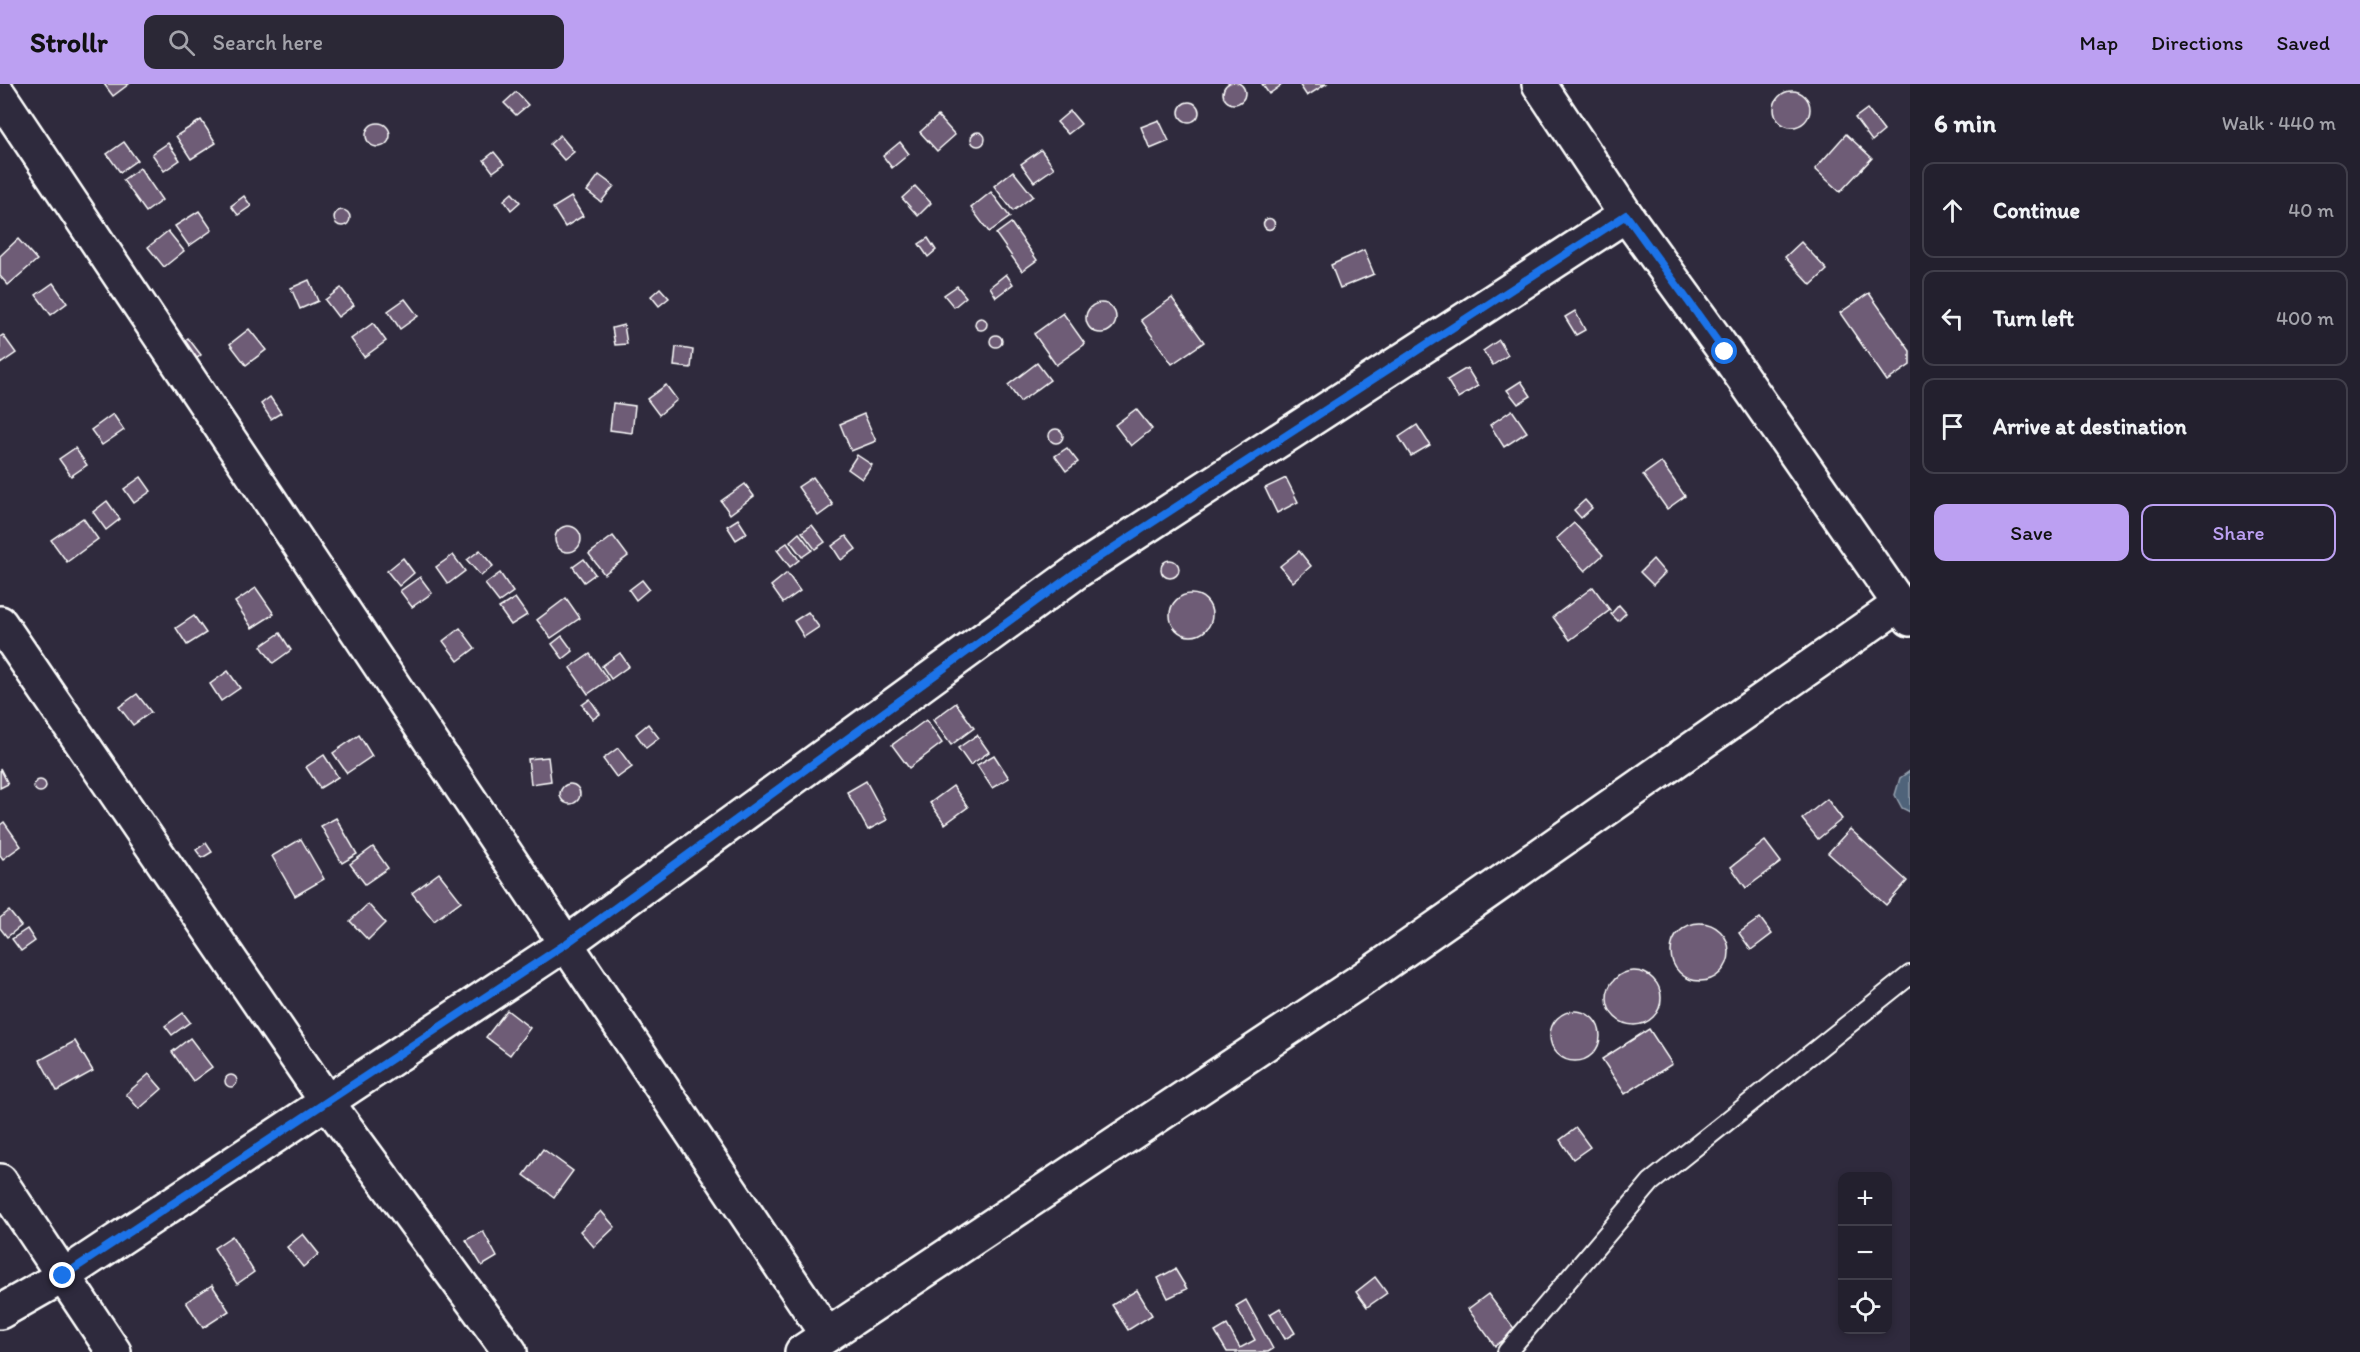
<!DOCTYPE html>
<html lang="en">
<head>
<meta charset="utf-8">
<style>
  :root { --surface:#23202e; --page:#2b2836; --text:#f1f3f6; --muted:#a3a3aa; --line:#403e4a; --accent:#bca0f2 }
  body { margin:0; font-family:Itim,sans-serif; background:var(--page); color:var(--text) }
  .controls { position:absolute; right:18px; bottom:18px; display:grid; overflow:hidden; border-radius:12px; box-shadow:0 3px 9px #0003 }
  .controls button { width:54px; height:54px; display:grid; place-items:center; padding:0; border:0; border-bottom:2px solid var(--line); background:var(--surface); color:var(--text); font:30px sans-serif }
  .stop { position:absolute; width:18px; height:18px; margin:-14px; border:4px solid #1a73e8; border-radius:50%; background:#fff }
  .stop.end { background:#1a73e8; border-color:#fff; box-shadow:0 2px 6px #0008 }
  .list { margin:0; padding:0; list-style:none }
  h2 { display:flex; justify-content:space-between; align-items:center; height:78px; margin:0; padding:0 24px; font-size:26px }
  h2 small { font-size:20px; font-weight:400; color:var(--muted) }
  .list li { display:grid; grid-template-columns:39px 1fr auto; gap:18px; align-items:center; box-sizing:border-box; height:96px; margin:0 12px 12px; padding:0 12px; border:2px solid var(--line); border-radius:12px }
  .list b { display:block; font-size:22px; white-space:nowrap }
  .list em { font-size:20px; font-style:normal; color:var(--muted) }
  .actions { display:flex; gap:12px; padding:18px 24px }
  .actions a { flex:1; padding:14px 0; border:2px solid var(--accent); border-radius:12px; text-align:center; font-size:21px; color:var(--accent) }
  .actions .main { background:var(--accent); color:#111 }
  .icon { flex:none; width:33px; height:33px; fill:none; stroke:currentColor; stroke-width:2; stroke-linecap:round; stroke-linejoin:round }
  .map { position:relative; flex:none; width:1910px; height:1268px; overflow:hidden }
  header { display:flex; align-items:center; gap:36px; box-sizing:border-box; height:84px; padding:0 30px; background:var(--accent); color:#111 }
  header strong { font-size:28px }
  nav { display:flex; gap:33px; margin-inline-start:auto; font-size:21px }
  .search { width:420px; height:54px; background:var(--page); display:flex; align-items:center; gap:15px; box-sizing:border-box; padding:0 21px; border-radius:12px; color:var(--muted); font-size:22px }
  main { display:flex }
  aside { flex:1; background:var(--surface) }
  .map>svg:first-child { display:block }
  .water { fill:#4f637a; stroke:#95a1af; stroke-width:1.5 }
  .building { fill:#6e5c76; stroke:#fff; stroke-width:1.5 }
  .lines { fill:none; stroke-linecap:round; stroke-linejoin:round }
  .lane-casing { stroke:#fff; stroke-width:22 }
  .street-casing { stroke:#fff; stroke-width:38 }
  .secondary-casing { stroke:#fff; stroke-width:38 }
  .lane { stroke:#2f2a3d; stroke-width:18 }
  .street { stroke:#2f2a3d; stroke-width:33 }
  .secondary { stroke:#2f2a3d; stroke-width:33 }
  .route { stroke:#1a73e8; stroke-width:8 }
</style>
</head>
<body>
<header>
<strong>Strollr</strong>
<div class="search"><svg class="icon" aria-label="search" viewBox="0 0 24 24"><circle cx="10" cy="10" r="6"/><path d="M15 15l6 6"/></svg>Search here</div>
<nav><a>Map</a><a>Directions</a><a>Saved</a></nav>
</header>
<main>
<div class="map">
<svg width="1910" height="1268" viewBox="0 0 1910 1268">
  <rect width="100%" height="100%" fill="#2f2a3d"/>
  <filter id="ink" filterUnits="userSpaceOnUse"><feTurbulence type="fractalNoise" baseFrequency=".0167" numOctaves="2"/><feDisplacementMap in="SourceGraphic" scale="12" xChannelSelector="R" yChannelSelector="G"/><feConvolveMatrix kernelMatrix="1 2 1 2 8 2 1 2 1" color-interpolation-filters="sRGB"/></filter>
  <g filter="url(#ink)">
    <polygon class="water" points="1910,687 1910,728 1902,724 1895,711 1900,694"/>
    <g class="building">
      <circle cx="1234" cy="9" r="11"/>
      <polygon points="104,0 129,0 113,12"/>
      <polygon points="1262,0 1283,0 1269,10"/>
      <polygon points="1299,0 1326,0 1307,12"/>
      <circle cx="1792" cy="25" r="18"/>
      <polygon points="516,8 528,21 516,31 504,19"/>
      <circle cx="1189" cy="28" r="10"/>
      <polygon points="1867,25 1884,47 1872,57 1855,34"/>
      <polygon points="1070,27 1081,40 1068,50 1057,38"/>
      <polygon points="938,32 955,51 937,67 920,48"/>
      <polygon points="201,36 216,59 191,75 176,52"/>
      <polygon points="1159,36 1169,57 1150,65 1141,43"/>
      <circle cx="378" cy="51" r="12"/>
      <circle cx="978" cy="55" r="7"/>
      <polygon points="1846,50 1872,74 1840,108 1815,85"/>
      <polygon points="560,51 574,68 564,76 550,60"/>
      <polygon points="124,58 137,76 120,88 107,70"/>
      <polygon points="900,58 909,70 892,84 883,72"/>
      <polygon points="168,59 180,76 164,87 152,70"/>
      <polygon points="1041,66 1054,84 1034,98 1021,80"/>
      <polygon points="494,68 504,80 493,88 484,76"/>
      <polygon points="140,84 162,116 146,128 123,96"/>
      <polygon points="1013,87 1033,112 1013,127 994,102"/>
      <polygon points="599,91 614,102 601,118 587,107"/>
      <polygon points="915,102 931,119 918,132 902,114"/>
      <polygon points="991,108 1010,133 989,148 971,124"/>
      <polygon points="512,109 520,118 511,126 504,116"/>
      <polygon points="244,112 251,122 238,131 231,122"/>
      <polygon points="571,113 583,132 565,143 553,124"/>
      <circle cx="342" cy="134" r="8"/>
      <polygon points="199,127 212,146 189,162 175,142"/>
      <circle cx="1269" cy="140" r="5.5"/>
      <polygon points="1011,139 1037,176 1022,187 996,150"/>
      <polygon points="168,147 184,167 164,183 148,163"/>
      <polygon points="928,154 936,166 928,173 919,160"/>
      <polygon points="18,155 37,176 8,201 0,192 0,172"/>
      <polygon points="1801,158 1827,186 1811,201 1785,173"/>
      <polygon points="1364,166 1374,190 1340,204 1331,181"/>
      <polygon points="1006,190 1013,200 996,213 990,203"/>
      <polygon points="309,196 318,217 300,225 291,204"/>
      <polygon points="53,199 67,219 51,231 36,211"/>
      <polygon points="957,202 966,213 954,223 944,211"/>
      <polygon points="341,204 354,221 338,233 325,216"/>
      <polygon points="660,204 669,214 659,222 651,212"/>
      <polygon points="1869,209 1910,267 1910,281 1887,297 1840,229"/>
      <polygon points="1172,214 1204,258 1172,280 1141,236"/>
      <polygon points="405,215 418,232 400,245 388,227"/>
      <circle cx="1101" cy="234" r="15"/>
      <polygon points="1575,227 1585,246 1576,251 1565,233"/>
      <polygon points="1063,229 1085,260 1056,281 1034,250"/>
      <circle cx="981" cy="240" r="6"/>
      <polygon points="373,239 386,257 364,273 351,255"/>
      <polygon points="624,241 627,260 615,261 612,244"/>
      <polygon points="249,245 266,266 246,281 230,260"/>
      <circle cx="996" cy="257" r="6"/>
      <polygon points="3,251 16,269 0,280 0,253"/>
      <polygon points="188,254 201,271 185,284 171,267"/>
      <polygon points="1499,256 1508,271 1493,281 1483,267"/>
      <polygon points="676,263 693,266 691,284 674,282"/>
      <polygon points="1037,279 1050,296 1020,318 1008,301"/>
      <polygon points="1467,284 1478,302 1458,314 1447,296"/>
      <polygon points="1521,297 1531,312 1518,320 1507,306"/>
      <polygon points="666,301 677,316 659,331 647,315"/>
      <polygon points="270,313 281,329 271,335 261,320"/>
      <polygon points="613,319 635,322 632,349 610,346"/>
      <polygon points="1136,325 1152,345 1131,362 1115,341"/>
      <polygon points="1512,326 1527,348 1504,363 1490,341"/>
      <polygon points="113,330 124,346 102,361 91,346"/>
      <polygon points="864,330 876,357 851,367 840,340"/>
      <polygon points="1417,341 1430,361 1411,372 1399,353"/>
      <circle cx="1056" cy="352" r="7"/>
      <polygon points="75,364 87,381 71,392 59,375"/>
      <polygon points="1067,364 1078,378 1066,387 1055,372"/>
      <polygon points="857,371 872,381 862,395 848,385"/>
      <polygon points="1661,378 1685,412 1667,425 1643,391"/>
      <polygon points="141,393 151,407 134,419 124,405"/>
      <polygon points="813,393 833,421 818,432 798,403"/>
      <polygon points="1286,394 1298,418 1277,429 1265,404"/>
      <polygon points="745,400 754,412 730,430 721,417"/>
      <polygon points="1585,416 1592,424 1581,434 1574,426"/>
      <polygon points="107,417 120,435 106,446 93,428"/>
      <polygon points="83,434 98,455 67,478 51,456"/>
      <polygon points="738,435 747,449 736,456 727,442"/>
      <polygon points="1574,439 1603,471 1585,487 1556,455"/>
      <polygon points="812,441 825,458 815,465 802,448"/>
      <circle cx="568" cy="455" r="13"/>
      <polygon points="799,449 812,466 802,473 790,457"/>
      <polygon points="613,452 628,472 604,490 589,470"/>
      <polygon points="846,452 856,465 841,476 832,462"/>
      <polygon points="787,459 799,476 790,483 777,466"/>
      <polygon points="480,466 493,482 481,492 467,476"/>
      <polygon points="1299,467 1311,482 1293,498 1280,482"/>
      <polygon points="453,471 465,487 448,500 436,483"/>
      <polygon points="403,474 414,489 399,502 387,487"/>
      <polygon points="584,475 595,490 584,498 573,483"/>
      <polygon points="1653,475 1665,489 1653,501 1640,488"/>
      <circle cx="1170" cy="485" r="9"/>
      <polygon points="500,489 513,508 499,518 485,500"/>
      <polygon points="787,489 800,507 783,519 771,502"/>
      <polygon points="420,493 432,509 412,523 400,507"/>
      <polygon points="642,496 649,505 636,516 629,506"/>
      <polygon points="1593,503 1610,526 1570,556 1553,533"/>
      <polygon points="256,504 274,530 252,544 235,518"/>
      <circle cx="1191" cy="531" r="21"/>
      <polygon points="515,514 527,531 511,541 499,524"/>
      <polygon points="566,514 580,534 551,554 537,536"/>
      <polygon points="1619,521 1626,529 1618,537 1611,530"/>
      <polygon points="808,528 819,543 804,553 794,537"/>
      <polygon points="194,532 206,549 187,561 176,544"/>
      <polygon points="460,544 475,564 458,577 443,557"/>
      <polygon points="280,549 291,566 273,579 261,562"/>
      <polygon points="562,552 573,567 563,575 552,560"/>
      <polygon points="620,569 629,582 611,595 602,582"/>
      <polygon points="590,570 608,596 588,610 570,584"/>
      <polygon points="228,587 240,604 221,617 210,600"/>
      <polygon points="137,610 151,628 133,641 119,623"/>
      <polygon points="590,615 600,630 593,635 582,621"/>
      <polygon points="956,619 974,644 951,661 933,636"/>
      <polygon points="926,636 942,659 909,684 892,661"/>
      <polygon points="648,640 659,654 646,664 636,650"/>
      <polygon points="359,651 372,672 347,689 333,669"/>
      <polygon points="977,651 989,668 970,681 958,664"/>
      <polygon points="618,664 632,683 617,694 603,675"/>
      <polygon points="324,671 338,693 320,704 306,683"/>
      <polygon points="994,671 1009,694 992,704 977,681"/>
      <polygon points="548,673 551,697 531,700 528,675"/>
      <polygon points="0,684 8,700 0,704"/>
      <circle cx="40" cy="702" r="6"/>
      <polygon points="866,697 887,736 868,746 847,708"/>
      <circle cx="570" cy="710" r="10"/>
      <polygon points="953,702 968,723 945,740 930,719"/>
      <polygon points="1827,715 1842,735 1818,755 1802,735"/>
      <polygon points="336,734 357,770 342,779 321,742"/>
      <polygon points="4,738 21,762 3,775 0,771 0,741"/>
      <polygon points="1850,745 1907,797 1886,821 1828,769"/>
      <polygon points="301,755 324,795 295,812 272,772"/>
      <polygon points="1765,757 1781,778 1746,804 1731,783"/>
      <polygon points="206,759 212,768 202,774 196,766"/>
      <polygon points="373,763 388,784 365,800 350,780"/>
      <polygon points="439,789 461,817 434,837 412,809"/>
      <polygon points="368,820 385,839 368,856 350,837"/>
      <polygon points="9,827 21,842 7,853 0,844 0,834"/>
      <polygon points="1760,834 1772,850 1751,866 1739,849"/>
      <circle cx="1700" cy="868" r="29"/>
      <polygon points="27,845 35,857 21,867 12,855"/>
      <circle cx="1634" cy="914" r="27"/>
      <polygon points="507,926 530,944 510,971 486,953"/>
      <circle cx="1575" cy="952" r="25"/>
      <polygon points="183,929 190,938 172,951 165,942"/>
      <polygon points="1649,945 1672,980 1625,1010 1602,975"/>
      <polygon points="190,954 212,983 193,997 172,968"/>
      <polygon points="75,957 93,987 57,1007 40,976"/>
      <polygon points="149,990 162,1005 139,1025 126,1010"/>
      <circle cx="231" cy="997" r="6"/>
      <polygon points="1576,1044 1590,1063 1573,1075 1560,1056"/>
      <polygon points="543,1065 573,1087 554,1113 524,1091"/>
      <polygon points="601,1127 615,1143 594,1163 580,1147"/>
      <polygon points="483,1147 497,1173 482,1182 466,1156"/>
      <polygon points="303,1150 319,1170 303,1183 287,1163"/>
      <polygon points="232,1152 254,1188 237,1200 214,1164"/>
      <polygon points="1175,1185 1187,1205 1168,1214 1158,1194"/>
      <polygon points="1375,1193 1387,1209 1367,1223 1356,1208"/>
      <polygon points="212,1201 229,1227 203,1244 186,1218"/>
      <polygon points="1137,1206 1152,1231 1128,1246 1112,1221"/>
      <polygon points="1488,1210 1516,1247 1495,1262 1468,1225"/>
      <polygon points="1246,1216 1273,1265 1268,1268 1227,1268 1215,1248 1227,1241 1240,1264 1255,1256 1236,1222"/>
      <polygon points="1280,1224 1295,1249 1285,1255 1270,1230"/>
    </g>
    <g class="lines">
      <defs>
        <polyline id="lane" points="1507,1268 1651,1098 1910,891"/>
        <g id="street">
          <polyline points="0,12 827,1251"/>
          <polyline points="0,539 327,1018 510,1268"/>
          <polyline points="0,1097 114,1268"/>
          <polyline points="0,1228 63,1192 567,859 1079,486 1626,131"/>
          <polyline points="802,1268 1360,897 1900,520"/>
        </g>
        <polyline id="secondary" points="1539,0 1626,131 1725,268 1910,535"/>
      </defs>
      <use href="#lane" class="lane-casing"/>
      <use href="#street" class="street-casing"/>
      <use href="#secondary" class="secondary-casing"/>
      <use href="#lane" class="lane"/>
      <use href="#street" class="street"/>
      <use href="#secondary" class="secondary"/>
    </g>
  </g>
  <g class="lines" filter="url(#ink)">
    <polyline class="route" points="63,1192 567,859 1079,486 1626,131 1725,268"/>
  </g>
</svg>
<div class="controls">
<button>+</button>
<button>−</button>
<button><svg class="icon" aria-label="locate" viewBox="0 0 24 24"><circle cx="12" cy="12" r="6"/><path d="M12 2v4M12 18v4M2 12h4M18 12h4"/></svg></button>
</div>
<div class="stop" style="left:1725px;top:268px"></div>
<div class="stop end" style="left:63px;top:1192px"></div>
</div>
<aside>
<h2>6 min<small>Walk · 440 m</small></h2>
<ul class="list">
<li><svg class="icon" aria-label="ahead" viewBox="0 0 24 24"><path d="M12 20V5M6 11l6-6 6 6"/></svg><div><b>Continue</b></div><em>40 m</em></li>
<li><svg class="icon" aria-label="left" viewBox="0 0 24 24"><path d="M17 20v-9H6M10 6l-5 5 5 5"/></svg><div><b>Turn left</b></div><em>400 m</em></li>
<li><svg class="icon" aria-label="arrive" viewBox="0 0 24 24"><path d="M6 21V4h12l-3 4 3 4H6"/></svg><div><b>Arrive at destination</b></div></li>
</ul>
<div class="actions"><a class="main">Save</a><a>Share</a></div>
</aside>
</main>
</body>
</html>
